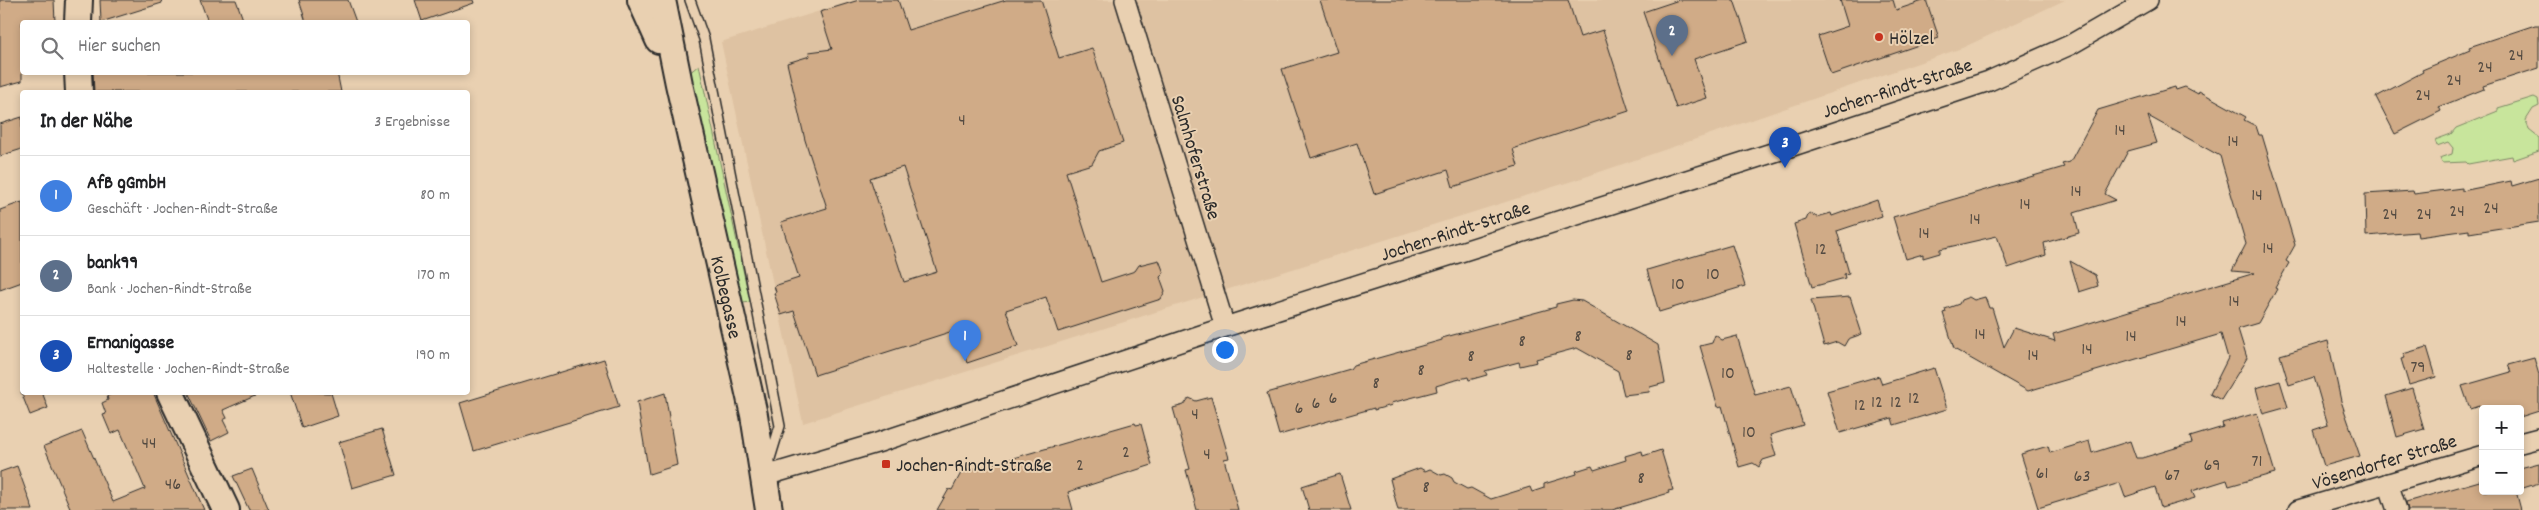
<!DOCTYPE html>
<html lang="de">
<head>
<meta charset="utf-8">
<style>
  :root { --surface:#fff; --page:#f6f6f6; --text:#202124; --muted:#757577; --line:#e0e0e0; --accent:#0f766e }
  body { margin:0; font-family:Dekko,sans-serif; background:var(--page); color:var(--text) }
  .controls { position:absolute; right:15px; bottom:15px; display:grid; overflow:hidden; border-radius:5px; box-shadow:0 2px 8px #0003 }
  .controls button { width:45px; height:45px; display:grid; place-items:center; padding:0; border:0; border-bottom:1px solid var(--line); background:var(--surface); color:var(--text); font:25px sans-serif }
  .you { position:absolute; left:1224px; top:349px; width:18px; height:18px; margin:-12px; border:4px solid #fff; border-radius:50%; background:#1a73e8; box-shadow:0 0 0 8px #1a73e833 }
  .badge { display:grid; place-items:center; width:32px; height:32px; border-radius:50%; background:var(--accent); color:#fff; font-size:16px; font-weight:700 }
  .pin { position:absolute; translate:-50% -41px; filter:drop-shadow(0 1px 2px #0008) }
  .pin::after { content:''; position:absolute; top:26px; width:18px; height:15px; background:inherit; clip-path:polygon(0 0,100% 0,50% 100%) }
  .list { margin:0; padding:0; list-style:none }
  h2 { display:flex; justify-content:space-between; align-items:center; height:65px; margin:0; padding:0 20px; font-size:21px }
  h2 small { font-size:16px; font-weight:400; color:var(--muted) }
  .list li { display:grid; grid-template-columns:32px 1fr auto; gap:15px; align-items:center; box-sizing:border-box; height:80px; padding:0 20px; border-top:1px solid var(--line) }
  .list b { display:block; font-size:19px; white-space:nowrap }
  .list p { margin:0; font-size:16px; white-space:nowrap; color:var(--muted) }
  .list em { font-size:16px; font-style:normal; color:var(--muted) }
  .icon { flex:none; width:28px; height:28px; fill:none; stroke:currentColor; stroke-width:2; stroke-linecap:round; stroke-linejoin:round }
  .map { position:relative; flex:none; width:2539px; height:510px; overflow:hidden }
  .search { position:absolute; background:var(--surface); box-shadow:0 2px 8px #0003; left:20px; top:20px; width:450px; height:55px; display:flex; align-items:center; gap:12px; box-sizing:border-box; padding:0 18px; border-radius:5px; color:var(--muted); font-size:19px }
  .panel { position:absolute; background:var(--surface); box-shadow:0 2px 8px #0003; left:20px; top:90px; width:450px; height:305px; border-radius:5px }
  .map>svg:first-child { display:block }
  .built { fill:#dec2a2 }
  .green { fill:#c8e59c; stroke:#7a8864 }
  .building { fill:#d0ab87; stroke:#2b2b2b; fill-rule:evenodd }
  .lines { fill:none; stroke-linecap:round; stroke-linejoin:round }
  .lane-casing { stroke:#2b2b2b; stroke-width:12 }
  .street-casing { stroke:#2b2b2b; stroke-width:22 }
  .secondary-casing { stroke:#2b2b2b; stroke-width:30 }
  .lane { stroke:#e9d0b1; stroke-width:9 }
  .street { stroke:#e9d0b1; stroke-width:19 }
  .secondary { stroke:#e9d0b1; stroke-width:26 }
  .poi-dot { fill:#c8321e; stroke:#e9d0b1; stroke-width:2 }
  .labels { text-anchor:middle; stroke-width:4; stroke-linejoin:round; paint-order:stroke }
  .number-label { font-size:18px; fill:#544b42 }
  .poi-label { font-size:20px; fill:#2b2b2b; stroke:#e9d0b1; text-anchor:start }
  .street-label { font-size:20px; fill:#2b2b2b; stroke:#e9d0b1 }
</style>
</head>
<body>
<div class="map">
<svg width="2539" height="510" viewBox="0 0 2539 510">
  <rect width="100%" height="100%" fill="#e9d0b1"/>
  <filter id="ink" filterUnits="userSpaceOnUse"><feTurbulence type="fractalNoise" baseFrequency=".02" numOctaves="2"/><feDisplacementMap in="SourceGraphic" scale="10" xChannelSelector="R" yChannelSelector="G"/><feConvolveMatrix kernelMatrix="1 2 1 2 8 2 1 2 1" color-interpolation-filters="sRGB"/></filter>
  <g filter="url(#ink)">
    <polygon class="built" points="855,0 2065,0 1962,48 1585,177 803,423 721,42"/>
    <g class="green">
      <polygon points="699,65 750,302 743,303 688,74"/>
      <polygon points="2534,97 2538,99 2539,106 2533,109 2526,120 2529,130 2539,138 2539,151 2513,160 2512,156 2468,164 2466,162 2442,163 2440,158 2452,154 2453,148 2448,142 2437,146 2435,140 2451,134 2456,128 2498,111 2498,108"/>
    </g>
    <g class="building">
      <polygon points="0,0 54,0 55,22 22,22 22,81 0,87"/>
      <polygon points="100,0 161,0 162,3 101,22"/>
      <polygon points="200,0 236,0 244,22 208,22"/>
      <polygon points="299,0 348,0 356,22 306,22"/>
      <polygon points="415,0 473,0 474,3 422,21"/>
      <path d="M859,0H898L908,30L1006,0H1041L1059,58L1092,48L1123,143L1099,151L1092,164L1066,172L1101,282L1135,271L1139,265L1159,260L1164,273L1160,277L1165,291L1161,299L1058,332L1046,297L1006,310L1018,346L967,363L956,330L815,375L794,311L781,315L774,293L776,292L774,286L799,278L781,222L827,208L805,140L787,63L810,56L809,52L832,49L820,12ZM903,167L937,272L904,282L870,178Z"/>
      <polygon points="1320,0 1568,0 1580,37 1603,30 1629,111 1513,149 1518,166 1453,187 1448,170 1374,194 1357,143 1311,158 1282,69 1337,52"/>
      <polygon points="1679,0 1734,0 1748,41 1694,59 1707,98 1676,108 1643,12"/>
      <polygon points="1840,0 1893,0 1896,10 1926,0 1939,38 1831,75 1818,36 1848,26"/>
      <polygon points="2535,25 2539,25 2539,68 2483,86 2484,89 2439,107 2441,111 2395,134 2376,97 2423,72 2422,70 2470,50 2469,47"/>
      <polygon points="93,72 337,72 341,92 94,92"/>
      <polygon points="2175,87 2176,90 2185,87 2198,94 2199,91 2246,117 2244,120 2256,126 2259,135 2262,135 2295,245 2286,261 2289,263 2275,288 2277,289 2258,323 2238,329 2247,358 2221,400 2210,394 2228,358 2221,334 2028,391 1954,349 1943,313 1946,312 1945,309 1959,304 1961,300 1969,297 1974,300 1985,297 1989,308 1992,308 2004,347 2014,328 2055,341 2053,334 2255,273 2232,271 2246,244 2220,156 2148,116 2157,143 2128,151 2105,194 2116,200 2074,213 2079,233 2044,243 2046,255 2008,268 1997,236 1940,249 1940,253 1923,258 1923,254 1906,259 1893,217 2064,167 2062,164 2070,162 2098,110"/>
      <polygon points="22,117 22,149 0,156 0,124"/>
      <polygon points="2539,178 2539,222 2469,233 2469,230 2418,237 2417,232 2366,236 2365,194 2413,191 2414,194 2462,188 2462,191 2511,181 2512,186"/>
      <polygon points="1877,200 1882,216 1837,231 1849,273 1844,274 1845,278 1812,287 1794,224 1806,220 1809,213 1817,217 1831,213 1832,216"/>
      <polygon points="22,202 22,282 0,290 0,210"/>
      <polygon points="1732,245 1745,286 1659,312 1647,270"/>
      <polygon points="2070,261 2095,275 2098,286 2079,292"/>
      <polygon points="1850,297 1862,334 1848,339 1844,346 1837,342 1824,346 1811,300"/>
      <polygon points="1573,300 1582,301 1658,345 1665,383 1650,387 1649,392 1624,395 1618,371 1577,348 1536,359 1537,362 1520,366 1519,362 1485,371 1487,375 1469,380 1468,377 1452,381 1436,386 1437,391 1391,403 1392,405 1374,410 1374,408 1279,435 1267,393 1350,369 1353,365 1421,346 1442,340 1442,338 1556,307 1556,304"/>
      <polygon points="1715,335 1722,340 1737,336 1755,395 1791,386 1803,425 1770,435 1776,456 1763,460 1759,467 1753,463 1739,467 1722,406 1718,407 1700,346 1712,343"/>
      <polygon points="2328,341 2341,401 2360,456 2324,466 2313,430 2328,425 2314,377 2289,385 2280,355"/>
      <polygon points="2427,347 2436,377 2409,385 2401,359 2405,358 2403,354"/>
      <polygon points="2534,358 2539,375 2539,411 2520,417 2520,409 2480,409 2479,406 2470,409 2462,386 2511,372 2508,365"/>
      <polygon points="604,359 619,407 474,451 460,403"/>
      <polygon points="1934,368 1947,409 1894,425 1892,418 1840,433 1827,391 1879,376 1882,384"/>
      <polygon points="2280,381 2288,407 2263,414 2256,388"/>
      <polygon points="2412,388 2424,429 2397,437 2386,396"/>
      <polygon points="21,392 42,392 48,408 30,415"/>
      <polygon points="117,392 153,392 204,510 71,510 44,446 82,431 113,502 145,489 120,430 111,434 103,415 106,414 102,403 108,400 107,396"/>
      <polygon points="188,392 264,392 223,410 227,418 223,420 229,432 211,441"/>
      <polygon points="290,392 331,393 338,416 302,428"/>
      <polygon points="665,393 677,465 649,474 637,402"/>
      <polygon points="1211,397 1229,458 1224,459 1238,510 1197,510 1186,470 1190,469 1173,408 1184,405 1189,398 1196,401"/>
      <polygon points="2257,413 2275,473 2229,486 2227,480 2192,491 2195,498 2161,508 2155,487 2125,497 2120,483 2038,508 2021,454 2048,446 2050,453 2089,441 2092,453 2130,441 2136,458 2142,458 2192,443 2190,437 2223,427 2222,423"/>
      <polygon points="1135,423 1136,425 1141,424 1152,465 1068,492 1073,510 937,510 949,489 952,490 961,473"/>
      <polygon points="382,429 396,475 352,488 339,442"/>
      <polygon points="1661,450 1673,490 1668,491 1669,493 1612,510 1398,510 1390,479 1420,468 1425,471 1430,469 1441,475 1445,474 1452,478 1454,482 1467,489 1471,488 1491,499 1530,487 1532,492 1544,488 1544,484 1577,474 1576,471 1592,466 1594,470 1626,460 1625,456 1642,451 1643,456"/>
      <polygon points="2539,463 2539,483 2520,489 2520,468"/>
      <polygon points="17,466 33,510 0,510 0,472"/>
      <polygon points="252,469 269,510 249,510 233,476"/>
      <polygon points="1340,474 1351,510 1309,510 1302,486"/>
      <polygon points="2483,480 2483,491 2516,491 2521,510 2408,510 2406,502"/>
    </g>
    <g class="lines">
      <defs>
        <polyline id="lane" points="690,0 704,39 780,426 769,462"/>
        <g id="street">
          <polyline points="1125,0 1225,327"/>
          <polyline points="2520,443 2539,438"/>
          <polyline points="765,476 877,443 1225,327 1778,151 1989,81 2070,45 2148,0"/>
          <polyline points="2388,483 2397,510"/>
          <polyline points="2298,510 2483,455"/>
        </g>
        <g id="secondary">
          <polyline points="641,0 659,40"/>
          <path id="s1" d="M662,0L679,84L754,415L769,510"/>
          <polyline points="78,22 79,0"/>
          <polyline points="78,72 79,92"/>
          <polyline points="170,392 226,510"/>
        </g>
      </defs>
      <use href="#lane" class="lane-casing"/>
      <use href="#street" class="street-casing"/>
      <use href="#secondary" class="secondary-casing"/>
      <use href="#lane" class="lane"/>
      <use href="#street" class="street"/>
      <use href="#secondary" class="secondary"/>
    </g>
  </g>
  <g class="poi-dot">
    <circle cx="1879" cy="37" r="5"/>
    <rect x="881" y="459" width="10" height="10" rx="2.5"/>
  </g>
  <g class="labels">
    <g class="number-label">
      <text x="2516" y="60">24</text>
      <text x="2485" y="72">24</text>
      <text x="2454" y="85">24</text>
      <text x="2423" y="100">24</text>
      <text x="962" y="125">4</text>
      <text x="2120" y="135">14</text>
      <text x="2233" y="146">14</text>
      <text x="2076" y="196">14</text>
      <text x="2257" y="200">14</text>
      <text x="2025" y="209">14</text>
      <text x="2491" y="213">24</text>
      <text x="2457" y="216">24</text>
      <text x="2390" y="219">24</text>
      <text x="2424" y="219">24</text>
      <text x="1975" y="224">14</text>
      <text x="1924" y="238">14</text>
      <text x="2268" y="253">14</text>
      <text x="1821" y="254">12</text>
      <text x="1713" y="279">10</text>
      <text x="1678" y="289">10</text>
      <text x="2234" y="306">14</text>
      <text x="2181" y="326">14</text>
      <text x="1980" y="339">14</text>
      <text x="1578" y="341">8</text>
      <text x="2131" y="341">14</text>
      <text x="1522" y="346">8</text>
      <text x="2087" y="354">14</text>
      <text x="1629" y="360">8</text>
      <text x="2033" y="360">14</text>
      <text x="1471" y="361">8</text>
      <text x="2418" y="372">79</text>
      <text x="1421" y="375">8</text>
      <text x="1728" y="378">10</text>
      <text x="1376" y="388">8</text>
      <text x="1333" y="403">6</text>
      <text x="1914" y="403">12</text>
      <text x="1877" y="407">12</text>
      <text x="1896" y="407">12</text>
      <text x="1316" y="408">6</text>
      <text x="1860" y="410">12</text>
      <text x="1299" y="413">6</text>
      <text x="1195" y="419">4</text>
      <text x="1749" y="437">10</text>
      <text x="149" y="448">44</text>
      <text x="1126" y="457">2</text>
      <text x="1207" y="459">4</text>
      <text x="2257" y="466">71</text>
      <text x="1080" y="470">2</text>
      <text x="2212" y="470">69</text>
      <text x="2042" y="478">61</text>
      <text x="2172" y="480">67</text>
      <text x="2082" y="481">63</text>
      <text x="1641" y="483">8</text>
      <text x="173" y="489">46</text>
      <text x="1426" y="492">8</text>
    </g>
    <g class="poi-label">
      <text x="1889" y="44">Hölzel</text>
      <text x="896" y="471">Jochen-Rindt-Straße</text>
    </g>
    <g class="street-label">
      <text transform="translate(1897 87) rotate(-18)" y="7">Jochen-Rindt-Straße</text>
      <text transform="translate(1197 157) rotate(73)" y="7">Salmhoferstraße</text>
      <text transform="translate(1455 230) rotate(-18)" y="7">Jochen-Rindt-Straße</text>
      <text dy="7" stroke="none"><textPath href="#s1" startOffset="304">Kolbegasse</textPath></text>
      <text transform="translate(2384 461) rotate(-17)" y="7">Vösendorfer Straße</text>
    </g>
  </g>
</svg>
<div class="controls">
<button>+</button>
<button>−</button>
</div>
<div class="you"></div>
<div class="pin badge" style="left:965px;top:361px;background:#3f7fe0">1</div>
<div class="pin badge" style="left:1672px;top:56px;background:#5c6f8a">2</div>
<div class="pin badge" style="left:1785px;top:168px;background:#1a4fb4">3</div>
<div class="search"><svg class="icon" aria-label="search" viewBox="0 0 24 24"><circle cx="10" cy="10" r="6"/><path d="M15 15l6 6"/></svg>Hier suchen</div>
<section class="panel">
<h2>In der Nähe<small>3 Ergebnisse</small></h2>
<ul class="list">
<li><span class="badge" style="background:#3f7fe0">1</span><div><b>AfB gGmbH</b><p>Geschäft · Jochen-Rindt-Straße</p></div><em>80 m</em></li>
<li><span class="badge" style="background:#5c6f8a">2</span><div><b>bank99</b><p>Bank · Jochen-Rindt-Straße</p></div><em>170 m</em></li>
<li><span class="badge" style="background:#1a4fb4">3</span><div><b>Ernanigasse</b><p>Haltestelle · Jochen-Rindt-Straße</p></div><em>190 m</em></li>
</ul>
</section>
</div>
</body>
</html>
